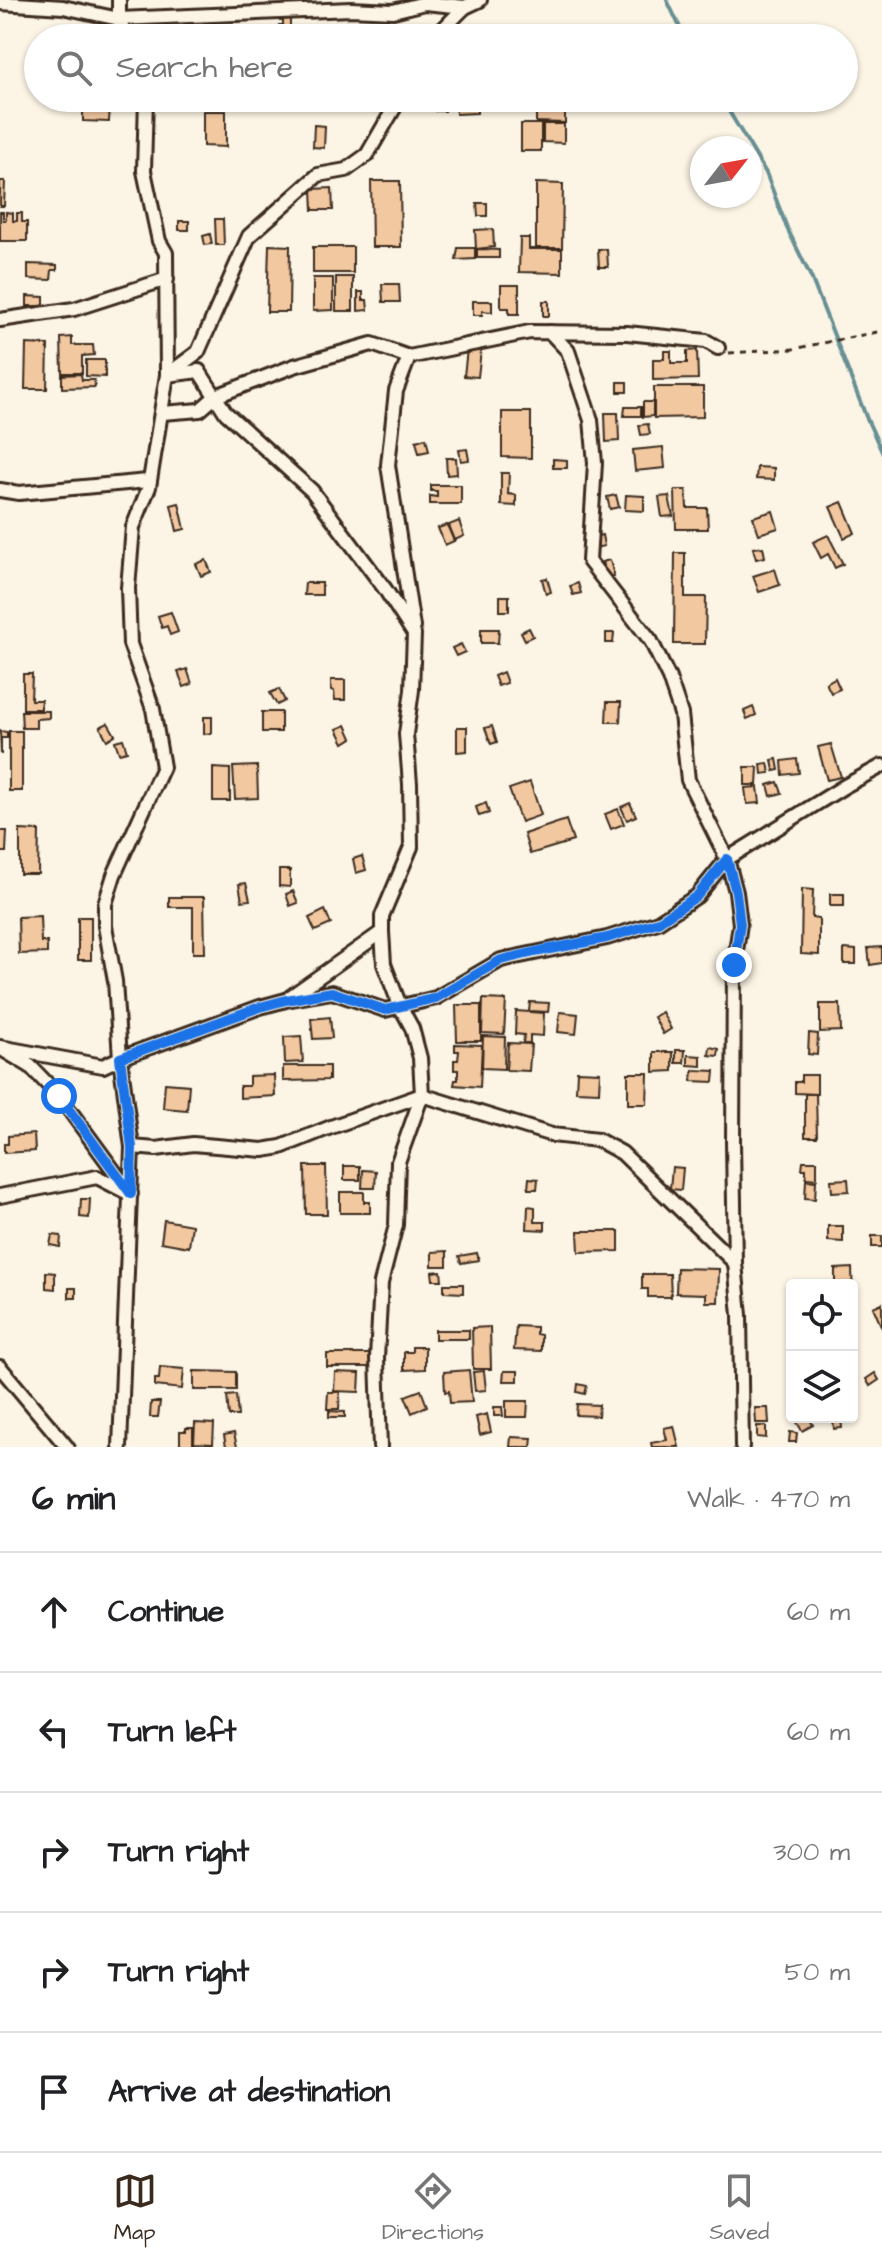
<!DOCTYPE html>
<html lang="en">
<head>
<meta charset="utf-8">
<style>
  :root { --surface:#fff; --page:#f2f2f2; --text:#202124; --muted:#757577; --line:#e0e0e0; --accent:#3b2a1e }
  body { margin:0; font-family:"Architects Daughter",sans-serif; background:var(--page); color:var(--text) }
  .controls { position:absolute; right:24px; bottom:24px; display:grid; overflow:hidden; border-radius:8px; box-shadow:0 2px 6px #0004 }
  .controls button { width:72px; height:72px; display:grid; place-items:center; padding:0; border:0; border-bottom:2px solid var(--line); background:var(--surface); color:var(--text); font:40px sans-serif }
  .compass { position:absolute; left:690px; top:136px; width:72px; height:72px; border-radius:50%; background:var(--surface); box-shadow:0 2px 6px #0004; rotate:59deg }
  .stop { position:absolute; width:24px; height:24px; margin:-18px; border:6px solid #1a73e8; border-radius:50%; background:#fff }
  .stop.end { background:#1a73e8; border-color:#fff; box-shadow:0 2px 8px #0008 }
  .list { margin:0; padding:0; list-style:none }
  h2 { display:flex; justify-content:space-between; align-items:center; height:104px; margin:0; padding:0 32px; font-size:34px }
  h2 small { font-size:26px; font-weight:400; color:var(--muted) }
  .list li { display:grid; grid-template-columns:52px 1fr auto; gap:24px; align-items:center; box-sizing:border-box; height:120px; padding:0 32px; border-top:2px solid var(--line) }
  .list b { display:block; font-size:30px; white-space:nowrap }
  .list em { font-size:26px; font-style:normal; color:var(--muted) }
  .icon { flex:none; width:44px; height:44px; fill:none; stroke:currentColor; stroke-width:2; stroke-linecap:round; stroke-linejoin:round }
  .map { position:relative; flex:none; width:882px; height:1447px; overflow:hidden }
  .search { position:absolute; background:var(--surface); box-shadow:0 2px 6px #0004; left:24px; right:24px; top:24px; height:88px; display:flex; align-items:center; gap:20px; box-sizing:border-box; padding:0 28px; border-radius:44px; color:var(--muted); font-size:30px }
  .sheet { height:704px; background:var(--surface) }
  nav { display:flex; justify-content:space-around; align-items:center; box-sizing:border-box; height:112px; border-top:2px solid var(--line); background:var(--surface); font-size:22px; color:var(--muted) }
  nav a { display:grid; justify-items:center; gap:4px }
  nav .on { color:var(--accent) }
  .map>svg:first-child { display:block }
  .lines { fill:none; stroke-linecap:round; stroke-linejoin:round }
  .stream { stroke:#678f94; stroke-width:4 }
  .building { fill:#f2c8a1; stroke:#3b2a1e; stroke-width:2 }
  .street-casing { stroke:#3b2a1e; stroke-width:18 }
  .path { stroke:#3b2a1e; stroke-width:3; stroke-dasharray:6 6; stroke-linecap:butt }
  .street { stroke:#fcf5e5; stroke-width:12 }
  .route { stroke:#1a73e8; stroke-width:10 }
</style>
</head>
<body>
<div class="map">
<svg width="882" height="1447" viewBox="0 0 882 1447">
  <rect width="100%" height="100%" fill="#fcf5e5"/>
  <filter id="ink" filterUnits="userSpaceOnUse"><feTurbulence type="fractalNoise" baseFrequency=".0125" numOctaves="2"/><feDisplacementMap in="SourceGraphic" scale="16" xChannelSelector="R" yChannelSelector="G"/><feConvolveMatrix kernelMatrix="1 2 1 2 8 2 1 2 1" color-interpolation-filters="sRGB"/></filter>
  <g filter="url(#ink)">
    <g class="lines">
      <g class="stream">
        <polyline points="667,0 685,38"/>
        <polyline points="721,98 766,173 787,228 811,277 867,419 882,452"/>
      </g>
    </g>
    <g class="building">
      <polygon points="283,18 290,18 290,38 272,38 272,31 279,31 279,25 283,25"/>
      <polygon points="327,28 333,35 324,38 320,32"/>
      <rect x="68" y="29" width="25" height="9"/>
      <polygon points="314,98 333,98 333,108 315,108"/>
      <polygon points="434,98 444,98 445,111 435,111"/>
      <polygon points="455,98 477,98 477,113 456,114"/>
      <polygon points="523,98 565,98 565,123 536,122 536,101 522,101"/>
      <polygon points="83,102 110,102 109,122 83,121"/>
      <polygon points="203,111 226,111 226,147 203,146"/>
      <rect x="521" y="124" width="20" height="27"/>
      <polygon points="543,124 564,124 564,143 543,142"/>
      <polygon points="314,125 325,126 324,148 313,147"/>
      <polygon points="0,181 5,181 4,206 0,206"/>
      <polygon points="371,181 400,181 401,247 372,247"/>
      <polygon points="536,183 563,184 562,248 536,248"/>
      <polygon points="332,188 333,210 313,210 312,189"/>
      <polygon points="477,203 487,203 487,216 478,216"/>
      <polygon points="0,212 3,212 3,220 6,220 6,212 13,213 13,221 17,221 17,213 22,213 22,222 27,222 27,241 0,241"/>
      <polygon points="215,219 223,219 224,245 216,245"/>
      <rect x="179" y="221" width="10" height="9"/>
      <polygon points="493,229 494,247 476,249 475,230"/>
      <polygon points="210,234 212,244 205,245 203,236"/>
      <polygon points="520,238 529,238 529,249 562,249 562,273 519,272"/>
      <polygon points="269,245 290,246 289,312 267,312"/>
      <rect x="313" y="247" width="40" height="26"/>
      <polygon points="458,248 475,248 475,259 456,260"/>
      <polygon points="477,249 499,250 499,258 477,258"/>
      <polygon points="598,249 607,249 608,267 599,267"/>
      <polygon points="28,264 57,265 57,270 52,270 51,280 28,279"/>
      <rect x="336" y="277" width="17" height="34"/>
      <polygon points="313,278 333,278 333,310 313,311"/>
      <polygon points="382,284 399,284 400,302 383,302"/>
      <polygon points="501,285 519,285 519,314 509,314 509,308 501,308"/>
      <polygon points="358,292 363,292 363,300 367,300 368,310 358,311"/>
      <polygon points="27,296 44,297 44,306 27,306"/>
      <polygon points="473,301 492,301 492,312 482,311 482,315 473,315"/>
      <rect x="543" y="301" width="6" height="15"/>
      <polygon points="72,337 72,345 93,345 94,355 82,356 82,373 62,373 61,338"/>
      <polygon points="26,344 48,345 47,389 25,389"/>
      <polygon points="467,349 481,350 478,377 464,376"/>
      <polygon points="697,350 698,379 653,380 653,359 664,359 664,351 671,351 671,363 687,363 687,351"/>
      <polygon points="86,360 105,360 105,377 86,376"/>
      <polygon points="81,374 82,380 94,380 95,387 62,388 62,375"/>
      <rect x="618" y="382" width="9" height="10"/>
      <polygon points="654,387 703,387 703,417 654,418"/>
      <polygon points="643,402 653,402 653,416 643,417"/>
      <polygon points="625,407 641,407 641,416 624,416"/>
      <polygon points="502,412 531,412 531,458 502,457"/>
      <polygon points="605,413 618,413 619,441 606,442"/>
      <polygon points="648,424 650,434 641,435 639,425"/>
      <polygon points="426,438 429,451 419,453 416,441"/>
      <polygon points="663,447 665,468 635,471 633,450"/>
      <polygon points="467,449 469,460 461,461 459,450"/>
      <polygon points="446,458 456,458 457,474 447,475"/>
      <polygon points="553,459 567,460 567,468 553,468"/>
      <polygon points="757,467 774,468 774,480 756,479"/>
      <polygon points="501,473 509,473 508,494 516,495 516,506 501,505"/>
      <polygon points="431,485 461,485 461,504 430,504 430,496 437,497 437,491 431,491"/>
      <polygon points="675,490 686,490 687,508 707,508 708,529 676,529"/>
      <polygon points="616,495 619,507 610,509 607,497"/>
      <polygon points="626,495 644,496 644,511 625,510"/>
      <polygon points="669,496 673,516 662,517 659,497"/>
      <polygon points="842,502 855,533 844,538 830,507"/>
      <polygon points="179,503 185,529 177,531 171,505"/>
      <polygon points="773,511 778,528 759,534 753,517"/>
      <polygon points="459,521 464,536 455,540 449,525"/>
      <polygon points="447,525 454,541 445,545 438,528"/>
      <polygon points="602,535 604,546 595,548 593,537"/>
      <polygon points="828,535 843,564 835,568 828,554 821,558 813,542"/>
      <polygon points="763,547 765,557 756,559 753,548"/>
      <polygon points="675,553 685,553 685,597 706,597 705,644 674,644"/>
      <polygon points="206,560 211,572 201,576 196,564"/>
      <polygon points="610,560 614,576 607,578 602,562"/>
      <polygon points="775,569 780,585 759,592 753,576"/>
      <polygon points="547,578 551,592 546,594 542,579"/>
      <polygon points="305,583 322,583 322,595 304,595"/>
      <polygon points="578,583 581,593 573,595 570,586"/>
      <rect x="500" y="596" width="9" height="15"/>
      <polygon points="171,612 178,632 170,635 167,626 162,628 158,616"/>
      <polygon points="529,628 533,636 525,640 521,632"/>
      <polygon points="481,629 499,629 498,643 481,643"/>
      <polygon points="606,633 614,633 613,643 606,643"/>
      <polygon points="461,644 465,652 456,656 452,648"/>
      <polygon points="187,669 192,684 184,687 178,672"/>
      <polygon points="503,672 507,683 498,686 494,676"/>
      <polygon points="23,674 32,674 31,700 41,700 41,709 23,709"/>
      <polygon points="835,678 840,689 831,693 826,683"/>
      <polygon points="331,680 345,680 345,700 335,700 334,691 331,690"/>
      <polygon points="279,689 285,701 277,705 270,693"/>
      <polygon points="607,702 621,702 620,722 606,722"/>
      <polygon points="753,707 756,715 747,719 744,711"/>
      <polygon points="21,711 49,711 49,718 36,719 36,728 22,728"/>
      <rect x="262" y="712" width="19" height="20"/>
      <polygon points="204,717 212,717 212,733 204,734"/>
      <polygon points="108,723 115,735 107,740 100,727"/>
      <polygon points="346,725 352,738 344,743 337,729"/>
      <polygon points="492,726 497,742 491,744 485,728"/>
      <polygon points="457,727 467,727 467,751 457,752"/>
      <polygon points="0,731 7,732 7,738 1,738 1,755"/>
      <rect x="9" y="731" width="13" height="60"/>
      <polygon points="123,739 127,751 119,753 115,741"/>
      <polygon points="831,744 841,777 827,780 818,747"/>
      <polygon points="777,759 779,770 774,771 772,760"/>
      <polygon points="797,759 799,773 783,775 782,761"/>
      <polygon points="768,763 770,773 762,774 761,764"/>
      <polygon points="257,766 258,798 235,799 233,767"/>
      <polygon points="745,767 758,767 757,785 745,785"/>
      <polygon points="213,768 230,769 230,801 213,801"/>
      <polygon points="530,782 541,815 521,822 509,789"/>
      <polygon points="778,782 782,793 771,796 768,785"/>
      <polygon points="758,787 760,803 747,804 745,788"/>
      <polygon points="486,803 489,813 479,816 476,807"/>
      <polygon points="630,803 636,816 627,820 621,807"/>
      <polygon points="618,809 624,824 611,829 605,814"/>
      <polygon points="566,820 573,841 530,854 524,834"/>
      <polygon points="20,830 39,831 38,874 20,874"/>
      <polygon points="0,831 7,831 6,852 0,852"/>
      <polygon points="362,856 366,870 356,873 353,859"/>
      <polygon points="279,870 290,870 290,887 279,886"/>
      <polygon points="246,883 250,900 242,901 239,884"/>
      <polygon points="802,889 813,890 812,918 819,918 819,955 801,954"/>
      <polygon points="293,891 298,903 290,906 286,894"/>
      <rect x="830" y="894" width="14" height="12"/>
      <polygon points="169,897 204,897 205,953 193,953 193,907 169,907"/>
      <polygon points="325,910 331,924 315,931 309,918"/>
      <polygon points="40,916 41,942 47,942 47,953 19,954 18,917"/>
      <rect x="78" y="917" width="13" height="43"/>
      <polygon points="882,947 882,963 870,965 868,948"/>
      <polygon points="844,949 856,950 856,964 844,964"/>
      <polygon points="483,999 506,1000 504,1034 482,1033"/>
      <polygon points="530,1002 549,1003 548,1012 529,1011"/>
      <polygon points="820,1004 840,1004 841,1031 820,1032"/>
      <polygon points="456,1005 481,1005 481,1041 457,1041"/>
      <polygon points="516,1011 544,1013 543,1036 530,1035 530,1043 523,1043 524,1035 515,1034"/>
      <polygon points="560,1012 578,1014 576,1034 558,1032"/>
      <polygon points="662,1012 671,1029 663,1034 654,1017"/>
      <polygon points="330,1017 332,1038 313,1039 311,1019"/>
      <polygon points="809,1033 818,1034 817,1055 808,1054"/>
      <polygon points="301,1036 303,1062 285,1063 284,1037"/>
      <polygon points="483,1036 505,1037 504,1069 482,1068"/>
      <polygon points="508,1043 531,1044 529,1071 506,1070"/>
      <polygon points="455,1044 482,1045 480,1087 454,1085 455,1080 458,1080 458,1070 454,1070 454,1060 458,1060 459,1051 455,1051"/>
      <polygon points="710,1047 719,1049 718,1056 709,1055"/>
      <polygon points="676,1050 685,1050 684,1063 676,1063"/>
      <polygon points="654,1052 673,1052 673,1071 654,1072"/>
      <polygon points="688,1055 701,1056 701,1066 688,1065"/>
      <polygon points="283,1066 329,1066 329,1080 283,1081"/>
      <polygon points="693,1070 715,1071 714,1082 692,1081"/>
      <polygon points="577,1071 600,1072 599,1092 576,1091"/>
      <polygon points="628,1073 648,1073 647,1104 628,1104"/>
      <polygon points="274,1075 275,1096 240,1098 240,1086 249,1086 249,1076"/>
      <polygon points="801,1075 817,1075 817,1094 795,1093 795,1082 801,1082"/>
      <polygon points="165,1083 189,1085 187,1110 163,1108"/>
      <polygon points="805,1094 816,1094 817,1137 805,1137"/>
      <polygon points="34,1134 35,1151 4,1153 4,1144 8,1144 8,1136"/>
      <polygon points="803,1161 817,1161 817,1179 806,1178 806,1169 802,1169"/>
      <polygon points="305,1166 326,1166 327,1214 306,1214"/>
      <rect x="344" y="1166" width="16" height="14"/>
      <polygon points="672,1167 683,1168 681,1190 670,1189"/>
      <polygon points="363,1170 376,1171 375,1188 362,1188"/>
      <polygon points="529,1178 538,1179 537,1189 528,1189"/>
      <polygon points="848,1179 849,1191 832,1192 831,1180"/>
      <polygon points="806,1180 816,1181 815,1199 805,1198"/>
      <polygon points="340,1192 364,1192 364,1202 370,1202 370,1213 340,1213"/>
      <polygon points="81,1199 90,1199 89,1218 80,1217"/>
      <polygon points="528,1206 535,1207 535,1222 545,1222 545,1230 527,1229"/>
      <polygon points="164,1220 192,1225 189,1247 161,1242"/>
      <polygon points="828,1226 843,1226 843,1242 828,1241"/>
      <polygon points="578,1231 619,1231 619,1251 579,1252"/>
      <polygon points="52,1235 61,1236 60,1247 50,1245"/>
      <rect x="872" y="1236" width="10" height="11"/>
      <polygon points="447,1251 447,1266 432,1266 432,1252"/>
      <polygon points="477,1253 479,1260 461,1263 459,1256"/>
      <polygon points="677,1268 719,1269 718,1302 706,1302 706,1294 676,1293"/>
      <polygon points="852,1268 853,1300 852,1300 852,1285 835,1285 835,1269"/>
      <polygon points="441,1271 442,1280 433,1280 432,1272"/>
      <polygon points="46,1272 55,1273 55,1289 46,1288"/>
      <polygon points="642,1274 670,1274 671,1297 648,1297 648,1289 642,1289"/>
      <polygon points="444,1284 463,1284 463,1293 444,1292"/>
      <rect x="69" y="1288" width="7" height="10"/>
      <polygon points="882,1303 882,1328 873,1307"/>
      <polygon points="516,1326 536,1327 536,1334 541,1335 541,1351 514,1350"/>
      <polygon points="490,1327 491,1369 473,1369 472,1328"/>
      <rect x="435" y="1330" width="34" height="9"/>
      <polygon points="412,1347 425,1347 425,1369 404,1370 404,1352 412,1352"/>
      <rect x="327" y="1354" width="43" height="13"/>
      <polygon points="160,1367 184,1369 182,1389 155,1386 155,1379 159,1379"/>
      <polygon points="469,1370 472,1402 450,1403 449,1391 445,1392 444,1372"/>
      <polygon points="194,1371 236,1372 236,1390 194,1390"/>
      <polygon points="484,1371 486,1390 475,1391 473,1372"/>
      <polygon points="504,1371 518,1371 518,1381 503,1381"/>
      <polygon points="335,1372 360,1373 359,1392 334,1391"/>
      <polygon points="875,1373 879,1380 870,1386 866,1379"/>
      <polygon points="578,1384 587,1386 585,1394 577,1392"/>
      <polygon points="421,1390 427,1406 412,1413 405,1396"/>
      <polygon points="328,1392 340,1392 339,1409 327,1409"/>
      <polygon points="236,1395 238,1416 229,1416 227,1396"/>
      <polygon points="506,1401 528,1401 527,1417 506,1417"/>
      <polygon points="151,1402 160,1402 158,1417 150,1417"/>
      <polygon points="577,1404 599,1405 598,1416 576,1415"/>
      <polygon points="494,1407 502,1407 503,1416 494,1416"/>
      <polygon points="755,1408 768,1408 769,1423 756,1423"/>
      <polygon points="329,1411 345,1412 345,1417 329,1417"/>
      <polygon points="487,1414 491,1432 480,1435 476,1417"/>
      <polygon points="794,1417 809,1417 813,1425 802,1431"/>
      <polygon points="841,1417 842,1428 834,1429 833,1419"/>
      <polygon points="195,1423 214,1424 213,1444 194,1443"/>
      <polygon points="674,1426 679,1447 652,1447 651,1443 667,1440 664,1428"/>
      <polygon points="757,1426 766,1426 766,1438 757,1437"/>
      <polygon points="186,1428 193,1428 193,1447 180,1447 180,1431 186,1431"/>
      <polygon points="790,1432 797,1433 796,1442 789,1442"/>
      <polygon points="234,1433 237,1447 226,1447 224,1435"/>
      <polygon points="511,1437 532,1438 531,1447 510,1447"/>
    </g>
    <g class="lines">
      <defs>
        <g id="street">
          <polyline points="119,0 119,19 126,38"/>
          <polyline points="0,3 63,7 119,19 351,9 393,11 425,3 465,7"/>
          <polyline points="434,38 465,7 480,0"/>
          <polyline points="146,98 144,171 159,241 166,253 167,375 199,371 226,413 312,491 385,589 414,634 412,690 406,734 410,784 411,847 382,916 382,932 384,964 400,1006 412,1028 420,1058 422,1095 398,1162 396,1225 381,1283 377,1358 380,1447"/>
          <polyline points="0,320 74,309 167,279"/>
          <polyline points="550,332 568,351 591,420 595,463 589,561 651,641 669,678 681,714 688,780 727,859 736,892 740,924 734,965 733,1142 735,1263 740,1315 742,1447"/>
          <polyline points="162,413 200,410 216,396 294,366 372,344 409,357"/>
          <polyline points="0,490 19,493 148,481"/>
          <polyline points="413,627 388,465 396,391 409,357 530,332 627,333 706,341 718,348"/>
          <polyline points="290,997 382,932"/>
          <polyline points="0,1047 103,1066 120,1058 260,1007 286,1000 332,992 385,1010 436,998 501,960 607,938 658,922 697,896 727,859 845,786 882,766"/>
          <polyline points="5,1051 30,1066 59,1096 131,1194"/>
          <polyline points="132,1147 156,1149 193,1144 263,1150 281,1147 331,1127 422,1095 552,1135 598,1140 622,1153 735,1263"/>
          <polyline points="0,1196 97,1177 128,1193"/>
          <polyline points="0,1367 67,1447"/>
          <polyline points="120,1447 132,1147 120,1058 115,981 105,926 105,904 114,875 163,767 153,709 130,644 128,588 133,527 149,487 167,375 198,352 249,236 318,175 346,170 367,155 400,98"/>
        </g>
      </defs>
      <use href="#street" class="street-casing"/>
      <polyline class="path" points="729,353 793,349 882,331"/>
      <use href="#street" class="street"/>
    </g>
  </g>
  <g class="lines" filter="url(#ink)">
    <polyline class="route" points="59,1096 131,1194 132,1147 120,1058 260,1007 286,1000 332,992 385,1010 436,998 501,960 535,952 607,938 658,922 697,896 727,859 736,892 740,924 734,965"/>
  </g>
</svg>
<div class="controls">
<button><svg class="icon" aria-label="locate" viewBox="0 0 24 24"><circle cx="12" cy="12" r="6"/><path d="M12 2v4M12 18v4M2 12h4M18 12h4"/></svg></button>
<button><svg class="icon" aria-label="layers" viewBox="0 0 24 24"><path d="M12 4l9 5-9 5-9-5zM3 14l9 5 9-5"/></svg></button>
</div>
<svg class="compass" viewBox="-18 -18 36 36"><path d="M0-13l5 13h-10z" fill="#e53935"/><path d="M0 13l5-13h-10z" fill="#757577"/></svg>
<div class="stop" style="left:59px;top:1096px"></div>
<div class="stop end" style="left:734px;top:965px"></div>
<div class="search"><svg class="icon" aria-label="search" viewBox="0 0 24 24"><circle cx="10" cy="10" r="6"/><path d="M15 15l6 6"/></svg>Search here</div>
</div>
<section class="sheet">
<h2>6 min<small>Walk · 470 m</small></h2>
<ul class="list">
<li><svg class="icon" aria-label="ahead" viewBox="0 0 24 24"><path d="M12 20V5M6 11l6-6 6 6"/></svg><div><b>Continue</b></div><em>60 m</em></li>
<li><svg class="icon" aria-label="left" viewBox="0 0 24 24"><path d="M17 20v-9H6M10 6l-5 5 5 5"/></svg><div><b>Turn left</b></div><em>60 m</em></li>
<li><svg class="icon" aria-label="right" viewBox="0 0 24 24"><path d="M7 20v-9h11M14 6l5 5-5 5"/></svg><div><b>Turn right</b></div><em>300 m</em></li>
<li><svg class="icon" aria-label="right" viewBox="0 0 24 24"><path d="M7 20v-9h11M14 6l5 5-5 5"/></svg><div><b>Turn right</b></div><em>50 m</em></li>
<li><svg class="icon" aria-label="arrive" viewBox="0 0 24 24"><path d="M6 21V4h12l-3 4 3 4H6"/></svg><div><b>Arrive at destination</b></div></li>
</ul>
</section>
<nav>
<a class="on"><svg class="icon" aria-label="map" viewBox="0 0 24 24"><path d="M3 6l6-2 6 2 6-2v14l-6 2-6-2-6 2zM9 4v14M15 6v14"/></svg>Map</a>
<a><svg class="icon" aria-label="directions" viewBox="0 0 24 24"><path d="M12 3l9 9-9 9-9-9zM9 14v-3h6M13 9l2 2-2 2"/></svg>Directions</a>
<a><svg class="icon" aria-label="saved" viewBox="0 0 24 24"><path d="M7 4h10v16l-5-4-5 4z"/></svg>Saved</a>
</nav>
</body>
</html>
